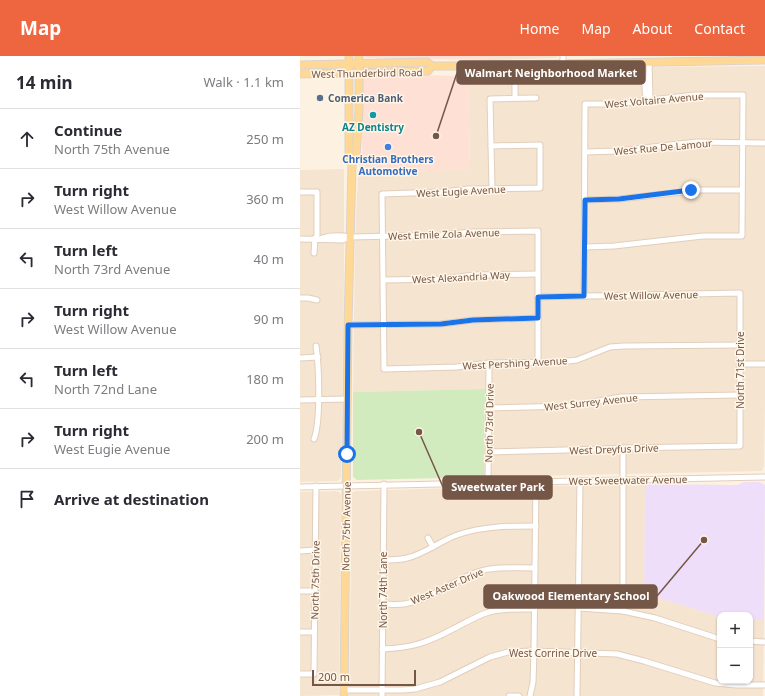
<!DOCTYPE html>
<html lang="en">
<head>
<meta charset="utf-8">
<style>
  :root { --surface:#fff; --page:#f2f2f3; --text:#2b2b33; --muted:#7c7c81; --line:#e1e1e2; --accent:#ed663f }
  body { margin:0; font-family:"Noto Sans",sans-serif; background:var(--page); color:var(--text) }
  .controls { position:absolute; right:12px; bottom:12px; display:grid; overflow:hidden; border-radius:8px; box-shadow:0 1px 3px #0004 }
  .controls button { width:36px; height:36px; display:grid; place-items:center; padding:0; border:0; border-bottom:1px solid var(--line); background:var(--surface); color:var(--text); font:20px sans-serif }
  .scale { position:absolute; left:12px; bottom:10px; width:104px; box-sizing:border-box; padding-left:4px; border:2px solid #755747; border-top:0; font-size:11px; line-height:14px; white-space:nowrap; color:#755747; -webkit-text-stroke:3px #fff6e8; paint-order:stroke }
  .stop { position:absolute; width:12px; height:12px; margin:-9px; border:3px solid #1a73e8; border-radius:50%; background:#fff }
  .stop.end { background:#1a73e8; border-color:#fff; box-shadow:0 1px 4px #0008 }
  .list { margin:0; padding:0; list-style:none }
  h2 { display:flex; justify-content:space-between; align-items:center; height:52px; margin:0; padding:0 16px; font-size:17px }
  h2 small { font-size:13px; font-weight:400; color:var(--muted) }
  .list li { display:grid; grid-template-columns:26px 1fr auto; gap:12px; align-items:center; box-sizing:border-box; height:60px; padding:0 16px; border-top:1px solid var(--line) }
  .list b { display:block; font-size:15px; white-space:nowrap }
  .list p { margin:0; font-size:13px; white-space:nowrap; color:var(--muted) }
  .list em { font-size:13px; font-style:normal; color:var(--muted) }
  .icon { flex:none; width:22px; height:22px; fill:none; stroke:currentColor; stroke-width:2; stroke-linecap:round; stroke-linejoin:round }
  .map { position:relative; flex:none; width:465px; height:640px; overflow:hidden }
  header { display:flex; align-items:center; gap:24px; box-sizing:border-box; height:56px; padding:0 20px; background:var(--accent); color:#fff }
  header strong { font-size:19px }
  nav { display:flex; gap:22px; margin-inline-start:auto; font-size:14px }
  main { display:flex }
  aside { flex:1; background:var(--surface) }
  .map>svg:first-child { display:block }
  .residential { fill:#f5e4cf }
  .commercial { fill:#fee0d4 }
  .education { fill:#efdef9 }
  .green { fill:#d1ebbf }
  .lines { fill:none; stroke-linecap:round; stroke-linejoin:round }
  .minor-casing { stroke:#e2cebc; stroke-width:7 }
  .major-casing { stroke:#dbd3cf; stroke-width:9 }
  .minor { stroke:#fff; stroke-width:5 }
  .major { stroke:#ffd896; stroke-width:7 }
  .route { stroke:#1a73e8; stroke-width:5 }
  .service-dot { fill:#5c6f8a; stroke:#fff6e8; stroke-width:1.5 }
  .culture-dot { fill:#0f9aa8; stroke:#fff6e8; stroke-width:1.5 }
  .shop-dot { fill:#3f7fe0; stroke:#fff6e8; stroke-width:1.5 }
  .labels { text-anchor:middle; stroke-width:3; stroke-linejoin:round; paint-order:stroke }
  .street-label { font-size:10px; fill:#755747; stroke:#fff6e8 }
  .service-label { font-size:10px; font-weight:bold; fill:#4e5e75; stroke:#fff6e8; text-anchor:start }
  .culture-label { font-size:10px; font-weight:bold; fill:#0d838f; stroke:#fff6e8 }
  .shop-label { font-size:10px; font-weight:bold; fill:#366cbe; stroke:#fff6e8 }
  .leader { fill:none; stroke:#755747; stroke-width:1.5 }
  .callout-dot { fill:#755747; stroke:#fff6e8; stroke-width:1.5 }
  .callout { fill:#755747; stroke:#755747; stroke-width:1.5 }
  .callout-label { font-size:11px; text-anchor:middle; font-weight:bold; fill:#fff }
</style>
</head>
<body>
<header>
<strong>Map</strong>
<nav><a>Home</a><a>Map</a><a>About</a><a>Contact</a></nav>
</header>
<main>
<aside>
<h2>14 min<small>Walk · 1.1 km</small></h2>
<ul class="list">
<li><svg class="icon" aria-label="ahead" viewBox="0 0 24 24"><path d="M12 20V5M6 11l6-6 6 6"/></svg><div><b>Continue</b><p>North 75th Avenue</p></div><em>250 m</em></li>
<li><svg class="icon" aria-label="right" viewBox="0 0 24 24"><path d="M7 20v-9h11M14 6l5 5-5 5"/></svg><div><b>Turn right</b><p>West Willow Avenue</p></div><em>360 m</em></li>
<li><svg class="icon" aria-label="left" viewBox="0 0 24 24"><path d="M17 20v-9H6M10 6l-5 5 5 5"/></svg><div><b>Turn left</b><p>North 73rd Avenue</p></div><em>40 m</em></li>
<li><svg class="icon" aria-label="right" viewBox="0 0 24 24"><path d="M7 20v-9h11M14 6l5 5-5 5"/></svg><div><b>Turn right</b><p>West Willow Avenue</p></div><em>90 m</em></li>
<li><svg class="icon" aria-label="left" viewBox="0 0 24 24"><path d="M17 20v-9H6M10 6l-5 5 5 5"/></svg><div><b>Turn left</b><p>North 72nd Lane</p></div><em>180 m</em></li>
<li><svg class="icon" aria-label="right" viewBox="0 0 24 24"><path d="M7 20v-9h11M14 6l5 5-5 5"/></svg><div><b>Turn right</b><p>West Eugie Avenue</p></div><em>200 m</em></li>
<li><svg class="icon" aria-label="arrive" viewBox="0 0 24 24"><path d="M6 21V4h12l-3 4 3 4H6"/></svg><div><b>Arrive at destination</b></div></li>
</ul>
</aside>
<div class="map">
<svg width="465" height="640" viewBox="0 0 465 640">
  <rect width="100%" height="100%" fill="#fdf2e1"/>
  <g class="residential">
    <polygon points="191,0 259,0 255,2 191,4"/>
    <polygon points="465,10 465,345 464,410 462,415 184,421 185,333 53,336 55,190 58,117 137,115 170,112 168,18 262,12"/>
    <polygon points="44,113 44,221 41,421 38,425 0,426 0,114"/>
    <polygon points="345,428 344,538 353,540 420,561 420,625 450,625 450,564 464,564 463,640 49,640 52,438 53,436 56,435 184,431"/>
    <polygon points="36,435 39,436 41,439 39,639 0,640 0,436"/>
  </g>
  <g class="commercial">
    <polygon points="64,0 191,0 191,4 67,2"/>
    <polygon points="168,18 170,112 137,115 58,117 62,94 63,22 67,20 124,19 156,20"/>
  </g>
  <polygon class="education" points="444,426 460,426 465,429 464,564 450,564 450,559 420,559 420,561 353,540 344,539 345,428 437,429"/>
  <polygon class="green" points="185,333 184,421 57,424 53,421 53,336"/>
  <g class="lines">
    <defs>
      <g id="minor">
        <polyline points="343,6 346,44"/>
        <polyline points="349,6 350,43"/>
        <polyline points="215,8 215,42"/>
        <polyline points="263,8 263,0"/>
        <polyline points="191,90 240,89 240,132 168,133 143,136 82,138 84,313 157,311 189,307 259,306 277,304 310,291 324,290 440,289"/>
        <polyline points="285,96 317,95 397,86 465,87"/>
        <polyline points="192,133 190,43 236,42"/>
        <polyline points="0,136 17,136 17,182"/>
        <polyline points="285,144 319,143 400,134 442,134"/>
        <path d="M22,182C31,179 40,179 50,181L142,179L171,176L238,175V306"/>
        <polyline points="0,183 43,184 50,181"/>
        <polyline points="14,197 15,182"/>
        <polyline points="84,224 143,223 174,219 238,218"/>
        <polyline points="284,240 285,48 315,48 395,39 443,39 442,180 403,180 314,190 285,191"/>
        <polyline points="0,242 8,242 17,244"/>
        <polyline points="48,269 141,268 173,264 238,262"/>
        <polyline points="0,302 18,301"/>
        <polyline points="440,308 465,308"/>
        <polyline points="0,344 48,343"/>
        <polyline points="189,352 270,350 321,341 440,339"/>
        <path d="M14,383C21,366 19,309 16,290"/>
        <polyline points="323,392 323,555"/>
        <polyline points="188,396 304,393 323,392 440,390 440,237 238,241"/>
        <polyline points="188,426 189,307"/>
        <polyline points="0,431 465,421"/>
        <polyline points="128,482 133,491"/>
        <polyline points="0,495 15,494"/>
        <path d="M83,504C91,504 99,504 107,502C125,498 140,485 157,479C183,470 209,470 236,470"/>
        <polyline points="0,535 15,535"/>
        <path d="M82,548C89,548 97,549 104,548C130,544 152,525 177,516C195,510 215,512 235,512"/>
        <polyline points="278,552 323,555 355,562 420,583"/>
        <polyline points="0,576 14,576"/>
        <polyline points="450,585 465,586"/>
        <path d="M82,593C111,592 127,587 153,573C165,567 176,560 189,556C204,552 219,553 235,553"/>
        <polyline points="0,618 14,618 16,430"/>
        <polyline points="45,634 103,634 115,633 140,626 190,601 208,596 234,595 317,598 344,605 415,627 436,629 465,629"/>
        <polyline points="82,640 84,428"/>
        <polyline points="209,640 219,640"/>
        <polyline points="230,640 233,626 234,595 236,426"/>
        <polyline points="277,640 280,425"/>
      </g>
      <g id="major">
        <polyline points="0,9 127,6 132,10 162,10 465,4"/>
        <polyline points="0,18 128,15 132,10"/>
        <polyline points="52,108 56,102 59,53 59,0"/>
        <polyline points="44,640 48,269 52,108 49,102 49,0"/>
      </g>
    </defs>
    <use href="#minor" class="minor-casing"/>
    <use href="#major" class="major-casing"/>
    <use href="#minor" class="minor"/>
    <use href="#major" class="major"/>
  </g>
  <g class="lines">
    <polyline class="route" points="47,398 48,269 141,268 173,264 238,262 238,241 284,240 285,144 319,143 391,134"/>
  </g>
  <circle class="service-dot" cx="20" cy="42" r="4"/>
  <circle class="culture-dot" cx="73" cy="59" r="4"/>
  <circle class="shop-dot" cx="88" cy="91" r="4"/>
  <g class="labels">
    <g class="street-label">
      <text transform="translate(67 17) rotate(-1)" y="4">West Thunderbird Road</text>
      <text transform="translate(354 44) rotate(-5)" y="4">West Voltaire Avenue</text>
      <text transform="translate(363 91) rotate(-5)" y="4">West Rue De Lamour</text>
      <text transform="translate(161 135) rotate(-3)" y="4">West Eugie Avenue</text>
      <text transform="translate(144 178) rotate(-2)" y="4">West Emile Zola Avenue</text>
      <text transform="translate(161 221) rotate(-3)" y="4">West Alexandria Way</text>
      <text transform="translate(351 239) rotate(-1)" y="4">West Willow Avenue</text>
      <text transform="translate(215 307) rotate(-3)" y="4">West Pershing Avenue</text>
      <text transform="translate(440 314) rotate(-90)" y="4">North 71st Drive</text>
      <text transform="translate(291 346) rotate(-6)" y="4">West Surrey Avenue</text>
      <text transform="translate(189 367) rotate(-89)" y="4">North 73rd Drive</text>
      <text transform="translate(314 393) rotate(-2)" y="4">West Dreyfus Drive</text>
      <text transform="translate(328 424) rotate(-1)" y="4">West Sweetwater Avenue</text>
      <text transform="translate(46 470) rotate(-89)" y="4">North 75th Avenue</text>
      <text transform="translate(15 524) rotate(-89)" y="4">North 75th Drive</text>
      <text transform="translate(147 530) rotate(-23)" y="4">West Aster Drive</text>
      <text transform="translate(83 534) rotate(-90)" y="4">North 74th Lane</text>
      <text x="253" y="601">West Corrine Drive</text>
    </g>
    <g class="service-label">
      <text x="28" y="46">Comerica Bank</text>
    </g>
    <g class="culture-label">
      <text x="73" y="75">AZ Dentistry</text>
    </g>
    <g class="shop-label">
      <text x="88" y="107">Christian Brothers<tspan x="88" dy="12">Automotive</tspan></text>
    </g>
  </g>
  <path class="leader" d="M136 80L157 17M119 376L143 431M404 484L357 540"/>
  <g class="callout-dot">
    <circle cx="136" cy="80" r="4"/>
    <circle cx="119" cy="376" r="4"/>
    <circle cx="404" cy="484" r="4"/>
  </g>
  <g class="callout">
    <rect x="157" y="5" width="188" height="23" rx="4"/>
    <rect x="143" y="420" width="109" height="23" rx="4"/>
    <rect x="184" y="529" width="173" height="23" rx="4"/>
  </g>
  <g class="callout-label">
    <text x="251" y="21">Walmart Neighborhood Market</text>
    <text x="198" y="435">Sweetwater Park</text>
    <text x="271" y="544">Oakwood Elementary School</text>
  </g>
</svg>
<div class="controls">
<button>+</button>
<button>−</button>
</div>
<div class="scale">200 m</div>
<div class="stop" style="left:47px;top:398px"></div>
<div class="stop end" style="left:391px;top:134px"></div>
</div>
</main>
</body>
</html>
